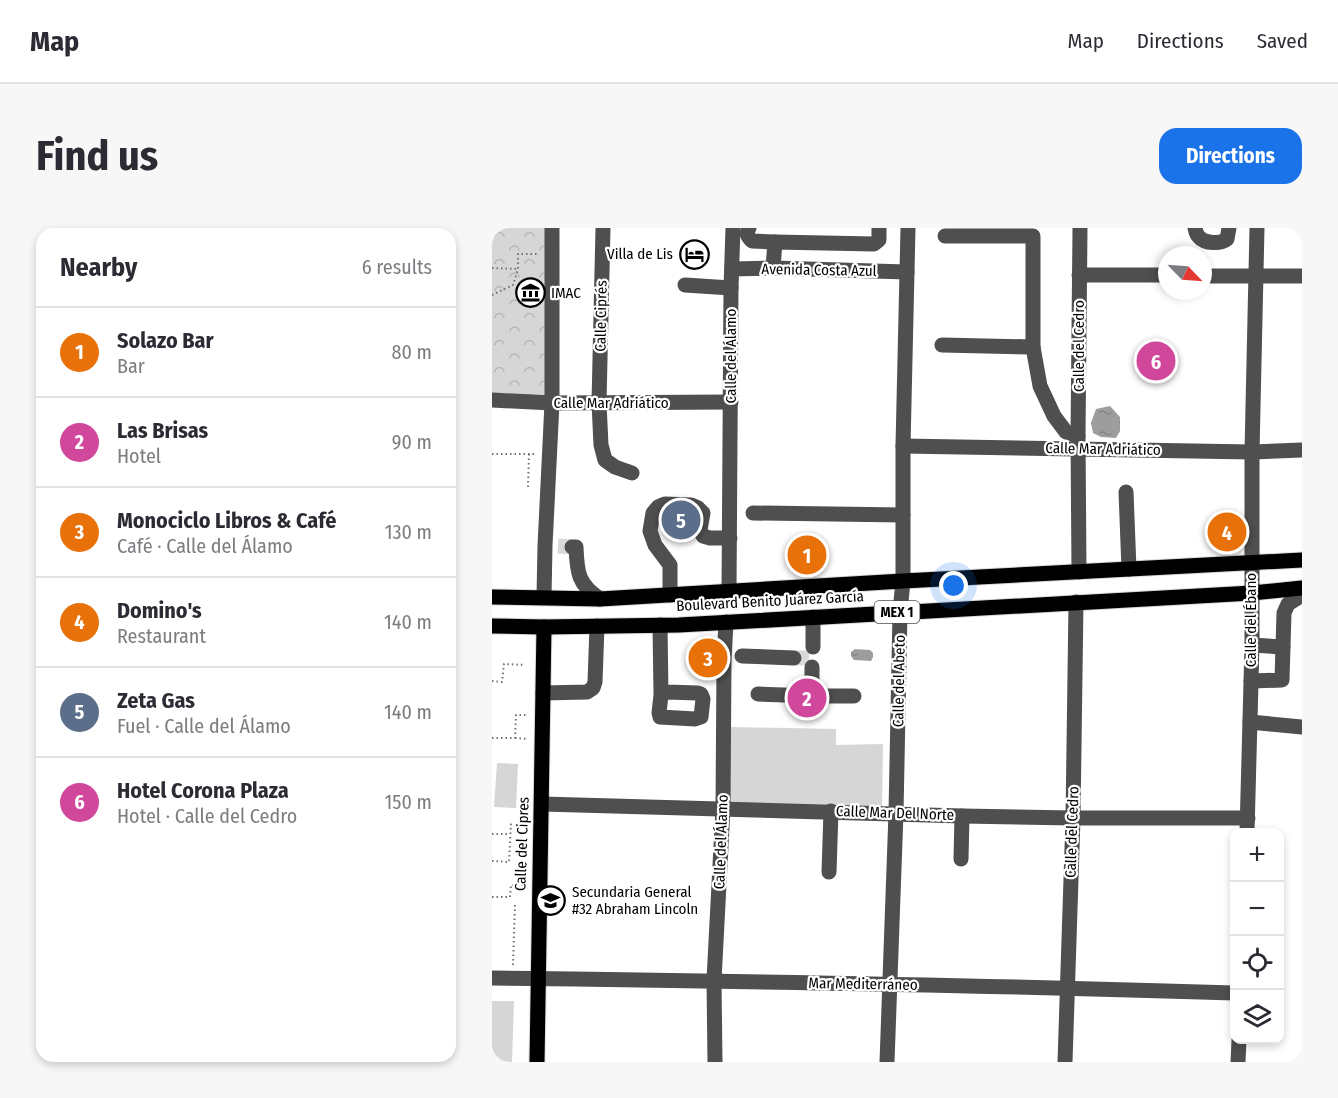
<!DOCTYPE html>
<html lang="en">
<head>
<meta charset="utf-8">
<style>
  :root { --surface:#fff; --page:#f7f7f7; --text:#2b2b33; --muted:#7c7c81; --line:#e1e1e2; --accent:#1a73e8 }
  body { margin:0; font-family:"Fira Sans Condensed",sans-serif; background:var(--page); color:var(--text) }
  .controls { position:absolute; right:18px; bottom:18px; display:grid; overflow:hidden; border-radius:12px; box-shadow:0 3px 9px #0003 }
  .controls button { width:54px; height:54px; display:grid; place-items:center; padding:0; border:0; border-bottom:2px solid var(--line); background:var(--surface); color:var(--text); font:30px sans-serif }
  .compass { position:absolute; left:666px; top:18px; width:54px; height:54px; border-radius:50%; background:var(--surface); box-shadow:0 3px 9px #0003; rotate:115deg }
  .you { position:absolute; left:462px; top:358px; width:21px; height:21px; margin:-15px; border:4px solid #fff; border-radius:50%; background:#1a73e8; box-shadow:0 0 0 9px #1a73e833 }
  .badge { display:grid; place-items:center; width:39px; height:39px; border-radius:50%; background:var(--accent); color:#fff; font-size:20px; font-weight:700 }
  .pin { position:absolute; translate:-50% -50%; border:3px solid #fff; box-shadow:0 2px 6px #0006 }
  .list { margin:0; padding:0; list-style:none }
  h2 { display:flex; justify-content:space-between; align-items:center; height:78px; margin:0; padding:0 24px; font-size:26px }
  h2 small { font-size:20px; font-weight:400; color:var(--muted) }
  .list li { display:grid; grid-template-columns:39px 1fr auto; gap:18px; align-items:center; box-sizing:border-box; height:90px; padding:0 24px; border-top:2px solid var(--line) }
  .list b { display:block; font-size:22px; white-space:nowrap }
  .list p { margin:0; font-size:20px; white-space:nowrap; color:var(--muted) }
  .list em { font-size:20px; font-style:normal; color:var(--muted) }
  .icon { flex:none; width:33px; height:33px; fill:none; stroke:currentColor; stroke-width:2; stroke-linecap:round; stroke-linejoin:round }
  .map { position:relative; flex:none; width:810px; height:834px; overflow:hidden; border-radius:18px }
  header { display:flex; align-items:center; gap:36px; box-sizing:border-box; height:84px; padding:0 30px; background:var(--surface); border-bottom:2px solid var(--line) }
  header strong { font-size:28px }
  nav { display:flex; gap:33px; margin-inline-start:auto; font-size:21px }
  .intro { display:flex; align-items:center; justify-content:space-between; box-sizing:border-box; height:144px; padding:0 36px }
  h1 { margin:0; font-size:42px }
  .button { padding:15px 27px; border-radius:18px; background:var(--accent); color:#fff; font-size:21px; font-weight:700 }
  main { display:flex; gap:36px; padding:0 36px }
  aside { flex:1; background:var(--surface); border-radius:18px; box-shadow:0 3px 9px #0003 }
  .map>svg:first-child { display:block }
  .grass { fill:#d6d6d6 }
  .park { fill:url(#park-crowns) }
  .water { fill:url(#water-ripples) }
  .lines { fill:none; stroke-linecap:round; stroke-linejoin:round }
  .minor-tunnel { stroke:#d9d9d9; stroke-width:15; stroke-dasharray:15 8; stroke-linecap:butt }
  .major-casing { stroke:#dbdbdb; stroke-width:17 }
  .path { stroke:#717171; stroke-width:2; stroke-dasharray:1.5 3; stroke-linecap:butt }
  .minor { stroke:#4f4f4f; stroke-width:15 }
  .major { stroke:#000; stroke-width:15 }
  .labels { text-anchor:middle; stroke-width:4.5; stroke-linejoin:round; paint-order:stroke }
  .shield { fill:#fff; stroke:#4c4c4c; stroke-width:1.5 }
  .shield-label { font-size:14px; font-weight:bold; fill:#000 }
  .poi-label { font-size:15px; fill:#000; stroke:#fff; text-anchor:start }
  .street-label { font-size:15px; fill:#000; stroke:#fff }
</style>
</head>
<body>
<header>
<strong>Map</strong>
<nav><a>Map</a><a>Directions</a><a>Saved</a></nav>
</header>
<div class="intro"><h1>Find us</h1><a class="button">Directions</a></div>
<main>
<aside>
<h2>Nearby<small>6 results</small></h2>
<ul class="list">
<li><span class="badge" style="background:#e8710a">1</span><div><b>Solazo Bar</b><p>Bar</p></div><em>80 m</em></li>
<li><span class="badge" style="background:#d1479c">2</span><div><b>Las Brisas</b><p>Hotel</p></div><em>90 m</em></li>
<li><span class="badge" style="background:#e8710a">3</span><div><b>Monociclo Libros &amp; Café</b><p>Café · Calle del Álamo</p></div><em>130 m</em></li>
<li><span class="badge" style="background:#e8710a">4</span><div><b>Domino's</b><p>Restaurant</p></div><em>140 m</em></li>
<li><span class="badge" style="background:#5c6f8a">5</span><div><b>Zeta Gas</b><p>Fuel · Calle del Álamo</p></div><em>140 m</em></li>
<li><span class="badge" style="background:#d1479c">6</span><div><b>Hotel Corona Plaza</b><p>Hotel · Calle del Cedro</p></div><em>150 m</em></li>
</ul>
</aside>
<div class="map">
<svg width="810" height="834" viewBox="0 0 810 834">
  <defs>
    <pattern id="park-crowns" width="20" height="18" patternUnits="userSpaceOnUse" patternTransform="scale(1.5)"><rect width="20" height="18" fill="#d6d6d6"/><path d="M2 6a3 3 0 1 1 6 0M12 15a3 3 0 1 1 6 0" fill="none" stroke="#b6b6b6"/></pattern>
    <pattern id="water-ripples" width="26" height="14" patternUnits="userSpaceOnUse" patternTransform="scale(1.5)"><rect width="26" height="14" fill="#9d9d9d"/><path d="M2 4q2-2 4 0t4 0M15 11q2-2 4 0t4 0" fill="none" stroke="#858585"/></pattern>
  </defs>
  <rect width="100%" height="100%" fill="#fff"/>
  <g class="grass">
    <polygon points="239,499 344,501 344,517 391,516 390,579 236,575"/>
    <polygon points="5,535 26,536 24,580 2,579"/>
    <polygon points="0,773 22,773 20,834 0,834"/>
  </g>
  <polygon class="park" points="0,0 60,0 60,175 0,172"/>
  <g class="water">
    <polygon points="618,178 628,189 628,203 624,210 609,209 601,205 599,195 604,181"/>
    <polygon points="363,421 378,422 381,425 381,429 379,433 362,432 359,428 359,424"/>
  </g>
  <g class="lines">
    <g class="minor-tunnel">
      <polyline points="66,318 80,319"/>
      <polyline points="302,430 320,430"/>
    </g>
    <defs>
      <g id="major">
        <polyline points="0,369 108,371 411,353 810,332"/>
        <polyline points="0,398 52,399 187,397 760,365 810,360"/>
        <path d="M45,834C47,689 49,544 52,399"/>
      </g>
    </defs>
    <use href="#major" class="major-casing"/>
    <g class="path">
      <polyline points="0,40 26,41"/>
      <polyline points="0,67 21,57 26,41 26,26 47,26"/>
      <polyline points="0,226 43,226"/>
      <polyline points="36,259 37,226"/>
      <polyline points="0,453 10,454 12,436 33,437"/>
      <polyline points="0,510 23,510 24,487 35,487"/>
      <polyline points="23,510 36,511"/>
      <polyline points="0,606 18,606"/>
      <polyline points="0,633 17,634 19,594"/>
      <polyline points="0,669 18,669 19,657 35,657"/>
      <polyline points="21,737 23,676"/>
    </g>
    <g class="minor">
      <polyline points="111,0 107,175 109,217 113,232 123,239 140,245"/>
      <path d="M257,0C254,6 255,8 260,13L283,14"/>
      <path d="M703,0C704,4 704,6 707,9C713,16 729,16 735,11L737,0"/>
      <polyline points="453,8 541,8 541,119 548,158 562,188 574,204 586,208"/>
      <polyline points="281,40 283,14 382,16 387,12 387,0"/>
      <polyline points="240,41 281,40 415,44"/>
      <polyline points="587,47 675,47"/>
      <polyline points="711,48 810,48"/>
      <polyline points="193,57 239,60"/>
      <polyline points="450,117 541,119"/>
      <polyline points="0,172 60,175 239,174"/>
      <polyline points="411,218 760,224 810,222"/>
      <polyline points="634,264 637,341"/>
      <polyline points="261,285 411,287"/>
      <path d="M80,319H84C85,345 86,356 108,371"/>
      <polyline points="587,344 586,208 588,0"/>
      <polyline points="237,364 239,60 241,0"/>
      <polyline points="178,367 178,337 163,317 158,303 161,285 166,279 173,276 199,277 206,280 211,285 208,302 211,308 218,310 238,310"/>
      <polyline points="52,369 53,318 60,175 60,0"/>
      <polyline points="168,397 169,467 167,485 168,489 203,491 209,489 211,471 209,466 206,465 174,464 169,467"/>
      <polyline points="760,417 791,419"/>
      <polyline points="321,419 321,389"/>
      <polyline points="250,428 302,430"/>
      <polyline points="320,439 320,468 362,468"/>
      <polyline points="759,453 790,452 792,385 796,376 810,367"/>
      <polyline points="51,465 95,464 101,460 103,454 105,398"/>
      <polyline points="266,466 320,468"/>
      <polyline points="758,494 810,499"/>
      <polyline points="50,576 470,588 581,590 756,590"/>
      <polyline points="755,604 760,417 760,224 765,0"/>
      <polyline points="469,631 470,588"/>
      <polyline points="337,644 339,583"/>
      <path d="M0,750C248,753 495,757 742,765"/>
      <polyline points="223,834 222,752 231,580 232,433 234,394"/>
      <polyline points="395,834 404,585 408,384 411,353 411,218 416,0"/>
      <polyline points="573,834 581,590 584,374"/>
      <polyline points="746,834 747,812"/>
    </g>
    <use href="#major" class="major"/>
  </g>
  <defs>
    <symbol id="hotel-ring" viewBox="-11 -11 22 22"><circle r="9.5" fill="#fff" stroke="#000" stroke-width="1.5"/><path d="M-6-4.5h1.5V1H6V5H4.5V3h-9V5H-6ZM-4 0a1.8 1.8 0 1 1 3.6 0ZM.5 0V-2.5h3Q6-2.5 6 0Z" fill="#000"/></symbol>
    <symbol id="museum-ring" viewBox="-11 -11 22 22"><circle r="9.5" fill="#fff" stroke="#000" stroke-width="1.5"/><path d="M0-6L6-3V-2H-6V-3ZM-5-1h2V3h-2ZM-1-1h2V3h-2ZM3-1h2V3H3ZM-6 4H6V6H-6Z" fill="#000"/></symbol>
    <symbol id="school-ring" viewBox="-11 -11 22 22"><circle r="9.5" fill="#fff" stroke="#000" stroke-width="1.5"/><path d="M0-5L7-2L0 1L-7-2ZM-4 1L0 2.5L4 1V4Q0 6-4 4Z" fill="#000"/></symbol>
  </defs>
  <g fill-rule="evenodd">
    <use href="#hotel-ring" x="186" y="10" width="33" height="33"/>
    <use href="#museum-ring" x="22" y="48" width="33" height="33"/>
    <use href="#school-ring" x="42" y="656" width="33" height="33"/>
  </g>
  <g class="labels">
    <rect class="shield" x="382.5" y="373" width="45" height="22" rx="4.5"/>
    <g class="shield-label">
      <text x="405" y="389">MEX 1</text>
    </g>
    <g class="poi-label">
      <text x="181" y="31" text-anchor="end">Villa de Lis</text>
      <text x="59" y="70">IMAC</text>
      <text x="80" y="669">Secundaria General<tspan x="80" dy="17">#32 Abraham Lincoln</tspan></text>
    </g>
    <g class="street-label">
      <text transform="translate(327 42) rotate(1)" y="5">Avenida Costa Azul</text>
      <text transform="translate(109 88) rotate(-89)" y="5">Calle Ciprés</text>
      <text transform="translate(587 118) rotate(-90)" y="5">Calle del Cedro</text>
      <text transform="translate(239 128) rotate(-90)" y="5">Calle del Álamo</text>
      <text x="119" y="180">Calle Mar Adriático</text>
      <text transform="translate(611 221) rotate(1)" y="5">Calle Mar Adriático</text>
      <text transform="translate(278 373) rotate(-3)" y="5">Boulevard Benito Juárez García</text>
      <text transform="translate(759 392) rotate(-90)" y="5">Calle del Ébano</text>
      <text transform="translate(407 453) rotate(-89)" y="5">Calle del Abeto</text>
      <text transform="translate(403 585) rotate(2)" y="5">Calle Mar Del Norte</text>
      <text transform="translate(580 604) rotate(-88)" y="5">Calle del Cedro</text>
      <text transform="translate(229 614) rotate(-88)" y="5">Calle del Álamo</text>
      <text transform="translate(30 616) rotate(-88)" y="5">Calle del Cipres</text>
      <text transform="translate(371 756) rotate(1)" y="5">Mar Mediterráneo</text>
    </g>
  </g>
</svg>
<div class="controls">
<button>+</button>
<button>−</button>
<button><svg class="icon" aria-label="locate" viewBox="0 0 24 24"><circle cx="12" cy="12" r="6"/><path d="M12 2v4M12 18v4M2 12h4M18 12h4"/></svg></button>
<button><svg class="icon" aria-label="layers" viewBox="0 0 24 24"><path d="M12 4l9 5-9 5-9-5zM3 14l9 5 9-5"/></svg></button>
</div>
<svg class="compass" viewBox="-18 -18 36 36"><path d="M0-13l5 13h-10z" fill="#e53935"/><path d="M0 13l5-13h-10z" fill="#7c7c81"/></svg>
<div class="you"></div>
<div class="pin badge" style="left:315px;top:327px;background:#e8710a">1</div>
<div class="pin badge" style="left:315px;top:470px;background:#d1479c">2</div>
<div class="pin badge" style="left:216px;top:430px;background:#e8710a">3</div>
<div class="pin badge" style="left:735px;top:304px;background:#e8710a">4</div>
<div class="pin badge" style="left:189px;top:292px;background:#5c6f8a">5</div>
<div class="pin badge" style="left:664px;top:133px;background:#d1479c">6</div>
</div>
</main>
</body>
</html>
